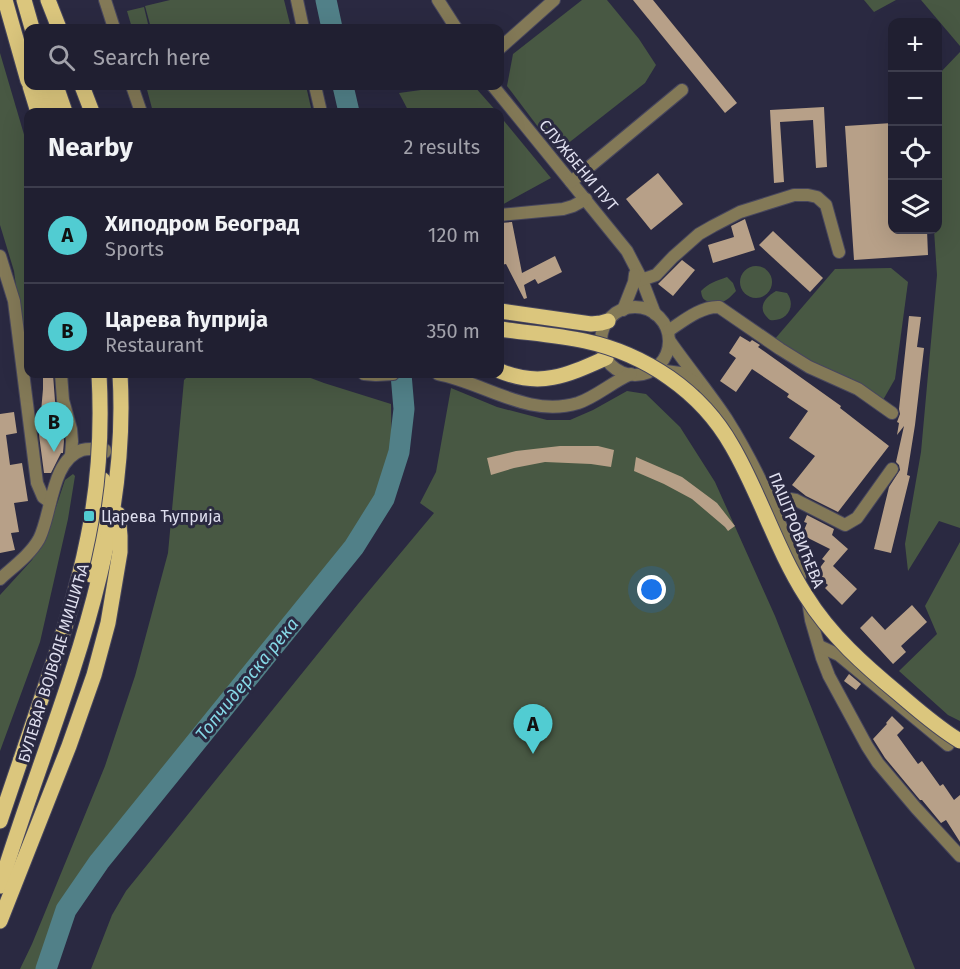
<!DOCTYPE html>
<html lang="en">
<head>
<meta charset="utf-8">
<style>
  :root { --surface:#201f31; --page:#2d2c3d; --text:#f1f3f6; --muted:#a2a2ab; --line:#3d3d4d; --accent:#51ccd2 }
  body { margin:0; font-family:"Fira Sans",sans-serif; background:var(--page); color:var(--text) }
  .controls { position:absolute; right:18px; top:18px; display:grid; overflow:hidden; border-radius:12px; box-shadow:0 6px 24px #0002 }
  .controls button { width:54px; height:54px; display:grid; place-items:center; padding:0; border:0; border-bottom:2px solid var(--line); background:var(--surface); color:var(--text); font:30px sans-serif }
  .you { position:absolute; left:652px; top:590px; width:21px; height:21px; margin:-15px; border:4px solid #fff; border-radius:50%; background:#1a73e8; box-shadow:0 0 0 9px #1a73e833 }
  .badge { display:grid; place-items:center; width:39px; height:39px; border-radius:50%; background:var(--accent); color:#111; font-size:20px; font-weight:700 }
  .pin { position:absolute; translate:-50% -50px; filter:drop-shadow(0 2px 3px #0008) }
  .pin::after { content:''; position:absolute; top:32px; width:21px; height:18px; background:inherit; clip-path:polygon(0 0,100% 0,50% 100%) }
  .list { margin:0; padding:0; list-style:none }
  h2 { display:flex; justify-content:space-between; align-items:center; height:78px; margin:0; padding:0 24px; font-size:26px }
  h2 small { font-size:20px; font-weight:400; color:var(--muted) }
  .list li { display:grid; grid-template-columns:39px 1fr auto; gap:18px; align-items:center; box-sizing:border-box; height:96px; padding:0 24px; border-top:2px solid var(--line) }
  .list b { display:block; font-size:22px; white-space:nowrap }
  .list p { margin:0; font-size:20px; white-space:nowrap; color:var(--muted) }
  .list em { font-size:20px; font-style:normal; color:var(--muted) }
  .icon { flex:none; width:33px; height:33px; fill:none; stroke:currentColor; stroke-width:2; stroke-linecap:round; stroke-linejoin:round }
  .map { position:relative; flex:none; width:960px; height:969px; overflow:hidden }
  .search { position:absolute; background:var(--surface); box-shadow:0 6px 24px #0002; left:24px; top:24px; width:480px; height:66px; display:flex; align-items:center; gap:15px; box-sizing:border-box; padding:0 21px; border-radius:12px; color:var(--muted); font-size:22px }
  .panel { position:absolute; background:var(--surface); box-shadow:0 6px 24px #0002; left:24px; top:108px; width:480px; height:270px; border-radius:12px }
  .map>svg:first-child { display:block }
  .green { fill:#485843 }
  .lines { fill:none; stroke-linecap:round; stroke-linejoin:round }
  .river { stroke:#518088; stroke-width:21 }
  .building { fill:#b7a088 }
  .minor-casing { stroke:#47465d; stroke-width:14 }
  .major-casing { stroke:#47465d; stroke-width:17 }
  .minor { stroke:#837957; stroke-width:12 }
  .major { stroke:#dbc67d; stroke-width:15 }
  .major-bridge-casing { stroke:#47465d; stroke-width:17; stroke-linecap:butt }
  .major-bridge { stroke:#dbc67d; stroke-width:15 }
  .poi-dot { fill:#51ccd2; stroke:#2a2941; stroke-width:2 }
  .labels { text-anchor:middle; stroke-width:6; stroke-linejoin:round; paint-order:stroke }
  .street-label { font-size:16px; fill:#dfdfef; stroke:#2a2941 }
  .poi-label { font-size:16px; fill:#dfdfef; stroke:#2a2941; text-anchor:start }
  .water-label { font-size:18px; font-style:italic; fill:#85d7e5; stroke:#2a2941 }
</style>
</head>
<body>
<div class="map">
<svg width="960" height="969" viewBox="0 0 960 969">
  <rect width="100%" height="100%" fill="#2a2941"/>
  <g class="green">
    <polygon points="170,0 284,0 291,28 151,28 145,6"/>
    <polygon points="582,0 607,0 639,39 656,65 645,83 557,152 507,86 513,54"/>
    <polygon points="864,0 896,0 874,12"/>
    <polygon points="921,0 960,0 960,46"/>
    <polygon points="144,7 149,28 132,28 127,11"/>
    <polygon points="960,52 960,528 939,521 908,571 905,544 921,452 937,275 934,230 938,230 938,75"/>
    <polygon points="0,53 28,148 28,328 22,332 14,271 0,225"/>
    <polygon points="146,86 306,86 312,112 153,112"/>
    <polygon points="450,86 474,86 497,112 409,112 399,93"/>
    <polygon points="500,116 551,178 500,206"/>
    <circle cx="756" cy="282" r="16"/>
    <polygon points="891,268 908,282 895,379 883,400 804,359 774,340 835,269"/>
    <path d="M727,277L733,283L736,291C729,299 721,306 710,302C703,300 702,298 701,291C709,283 716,281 727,277Z"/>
    <path d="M776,291L787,293C797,307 786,322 770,320C756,309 764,298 776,291Z"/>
    <polygon points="190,374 300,374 324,383 391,404 392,474 323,577 206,718 72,888 62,907 40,969 20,969 32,944 105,766 135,676 168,553 184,380"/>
    <polygon points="451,388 497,407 547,420 570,420 593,410 627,391 646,394 680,427 715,482 775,616 915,969 91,969 112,915 126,891 358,604 434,513 420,503 436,472"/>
    <polygon points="73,474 75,476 68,519 40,642 0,751 0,595 32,560 53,516 65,480"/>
    <polygon points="960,542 960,721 948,715 899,671 937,634 925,606"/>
  </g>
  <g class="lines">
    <g class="river">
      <polyline points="326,0 332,28"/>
      <polyline points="343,86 349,112"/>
      <polyline points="46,969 66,910 99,862 354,547 384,499 399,452 404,409 401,374"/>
    </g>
  </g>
  <g class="building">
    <polygon points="633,0 653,0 737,103 725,113"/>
    <polygon points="824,107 827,167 816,168 813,120 780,122 784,182 774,183 770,110"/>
    <polygon points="892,123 892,230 927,230 928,255 854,260 845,126"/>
    <polygon points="658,173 683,204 651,230 626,199"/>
    <polygon points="745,219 755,250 713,263 708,245 734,237 731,226"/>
    <polygon points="512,222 522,273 555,256 562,272 538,284 535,279 524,285 527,298 524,299 506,264 501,265 500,257 500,223"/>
    <polygon points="773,231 823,278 810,292 759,245"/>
    <polygon points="682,260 695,270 673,296 658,284"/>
    <polygon points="909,316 921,317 917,347 924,348 915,425 907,475 910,476 891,553 874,549 889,487 900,470 899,465 896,462 904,426 897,435 899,423 897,422 900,414 899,409"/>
    <polygon points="740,336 750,342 752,340 760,345 758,347 841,406 840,408 889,446 838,512 806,496 792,485 815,456 789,438 808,411 787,397 789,394 752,369 736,392 720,381 736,358 729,353"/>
    <polygon points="43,374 53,374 55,401 63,430 64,441 63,453 61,453 51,473 44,473 39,435 43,389"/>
    <polygon points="14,412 17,433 6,435 10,465 22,463 28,501 14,503 19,532 11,533 15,550 0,553 0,414"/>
    <polygon points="560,446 598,446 614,450 611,467 591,464 545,462 514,468 491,475 487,458 516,451"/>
    <polygon points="636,457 682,477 717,503 735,526 728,531 725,527 692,499 664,484 634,471"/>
    <polygon points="807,515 834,529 832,535 848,549 833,566 857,589 842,605 825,588 828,585 815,574 825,561 822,559 830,549 802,535 807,523 804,522"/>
    <polygon points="912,605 927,622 901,646 906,652 893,664 860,628 872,616 885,630"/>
    <polygon points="849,674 861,684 856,690 844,681"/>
    <polygon points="892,716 904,728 897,735 918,764 922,761 940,786 943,784 954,800 960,795 960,842 946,820 941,823 922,800 920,800 885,758 873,739 887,724 886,723"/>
  </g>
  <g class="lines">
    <defs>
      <g id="minor">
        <polyline points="105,0 114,28"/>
        <polyline points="297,0 303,28"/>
        <polyline points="438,0 456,28"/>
        <polyline points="500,48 554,0"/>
        <polyline points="132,86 141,112"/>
        <polyline points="315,86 321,112"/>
        <polyline points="493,86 627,251 642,280 655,314"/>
        <polyline points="571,182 682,90"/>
        <polyline points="500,215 563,209 573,206 586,199"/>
        <polyline points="0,256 14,301 37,483 43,497 50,502"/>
        <polyline points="635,282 656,275 673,257 699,234 713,226 740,212 794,195 808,195 817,197 826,205 839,252"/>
        <circle cx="635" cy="341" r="34"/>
        <polyline points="623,310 634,282 635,274"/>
        <path d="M668,331C682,322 701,306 719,307L780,349L809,367L858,389L892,413"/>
        <path d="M669,340C687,366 708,391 726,418C757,467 781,522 800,576"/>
        <polyline points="658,370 680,373 697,384"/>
        <polyline points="61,374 63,400 71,429 72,441 71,456"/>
        <polyline points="364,374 376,375 393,374"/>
        <path d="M438,374C485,383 528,418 578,403C596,397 612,382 631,374"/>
        <polyline points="772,506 790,499 796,500 845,525 857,518 892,469"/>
        <path d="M0,579C13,567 30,555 39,539C52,514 51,460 82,450C89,448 97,449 105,450V452"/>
        <polyline points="808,601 811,620 822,658 829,676 867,746 878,763 916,808 960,856"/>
        <polyline points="819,646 839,655 948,745"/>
      </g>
      <g id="major">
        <polyline points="5,0 28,81"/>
        <polyline points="24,0 32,28"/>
        <polyline points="48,0 59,28"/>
        <polyline points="30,86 38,112"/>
        <polyline points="44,86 51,112"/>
        <polyline points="56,86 65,112"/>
        <polyline points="82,86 92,112"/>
        <polyline points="500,311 591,324 601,323 608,321"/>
        <path d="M500,371C541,388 568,375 606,358"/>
        <polyline points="91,575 98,529 103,480"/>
        <polyline points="0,821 21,759"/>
        <path d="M0,886C52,717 131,556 120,374"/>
        <polyline points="0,921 69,746 94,675 108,623 120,552 120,536 118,514"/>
      </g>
    </defs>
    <use href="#minor" class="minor-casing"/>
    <use href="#major" class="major-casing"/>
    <use href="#minor" class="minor"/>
    <use href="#major" class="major"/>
    <defs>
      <g id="major-bridge">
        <path d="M500,329C528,333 557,335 585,341C645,354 701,391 732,446C760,494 776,549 806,596C830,635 865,666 899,694C919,711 938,728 960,741"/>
        <path d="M21,759C45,686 73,613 88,537C99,483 102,428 99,374"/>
      </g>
    </defs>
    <use href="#major-bridge" class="major-bridge-casing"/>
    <use href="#major-bridge" class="major-bridge"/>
  </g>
  <rect class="poi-dot" x="83" y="510" width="12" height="12" rx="3"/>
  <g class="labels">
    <g class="street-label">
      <text transform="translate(579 165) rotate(50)" y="6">СЛУЖБЕНИ ПУТ</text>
      <text transform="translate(797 530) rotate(68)" y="6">ПАШТРОВИЋЕВА</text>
      <text transform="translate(53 663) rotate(-73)" y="6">БУЛЕВАР ВОЈВОДЕ МИШИЋА</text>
    </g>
    <g class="poi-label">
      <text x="101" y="522">Царева Ћуприја</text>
    </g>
    <g class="water-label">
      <text transform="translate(247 679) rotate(-51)" y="6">Топчидерска река</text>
    </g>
  </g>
</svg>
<div class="controls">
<button>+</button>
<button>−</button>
<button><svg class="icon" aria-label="locate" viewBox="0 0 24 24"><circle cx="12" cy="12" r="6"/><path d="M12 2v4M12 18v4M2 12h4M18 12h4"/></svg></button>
<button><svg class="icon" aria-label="layers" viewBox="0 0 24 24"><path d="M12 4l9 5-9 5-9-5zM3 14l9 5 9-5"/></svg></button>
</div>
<div class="you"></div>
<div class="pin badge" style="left:533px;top:754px">A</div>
<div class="pin badge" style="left:54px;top:452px">B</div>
<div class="search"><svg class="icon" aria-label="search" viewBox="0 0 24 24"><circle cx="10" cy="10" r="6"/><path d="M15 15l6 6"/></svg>Search here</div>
<section class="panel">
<h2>Nearby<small>2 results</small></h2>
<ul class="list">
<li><span class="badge">A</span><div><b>Хиподром Београд</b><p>Sports</p></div><em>120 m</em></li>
<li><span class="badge">B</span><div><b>Царева ћуприја</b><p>Restaurant</p></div><em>350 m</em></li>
</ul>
</section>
</div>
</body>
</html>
